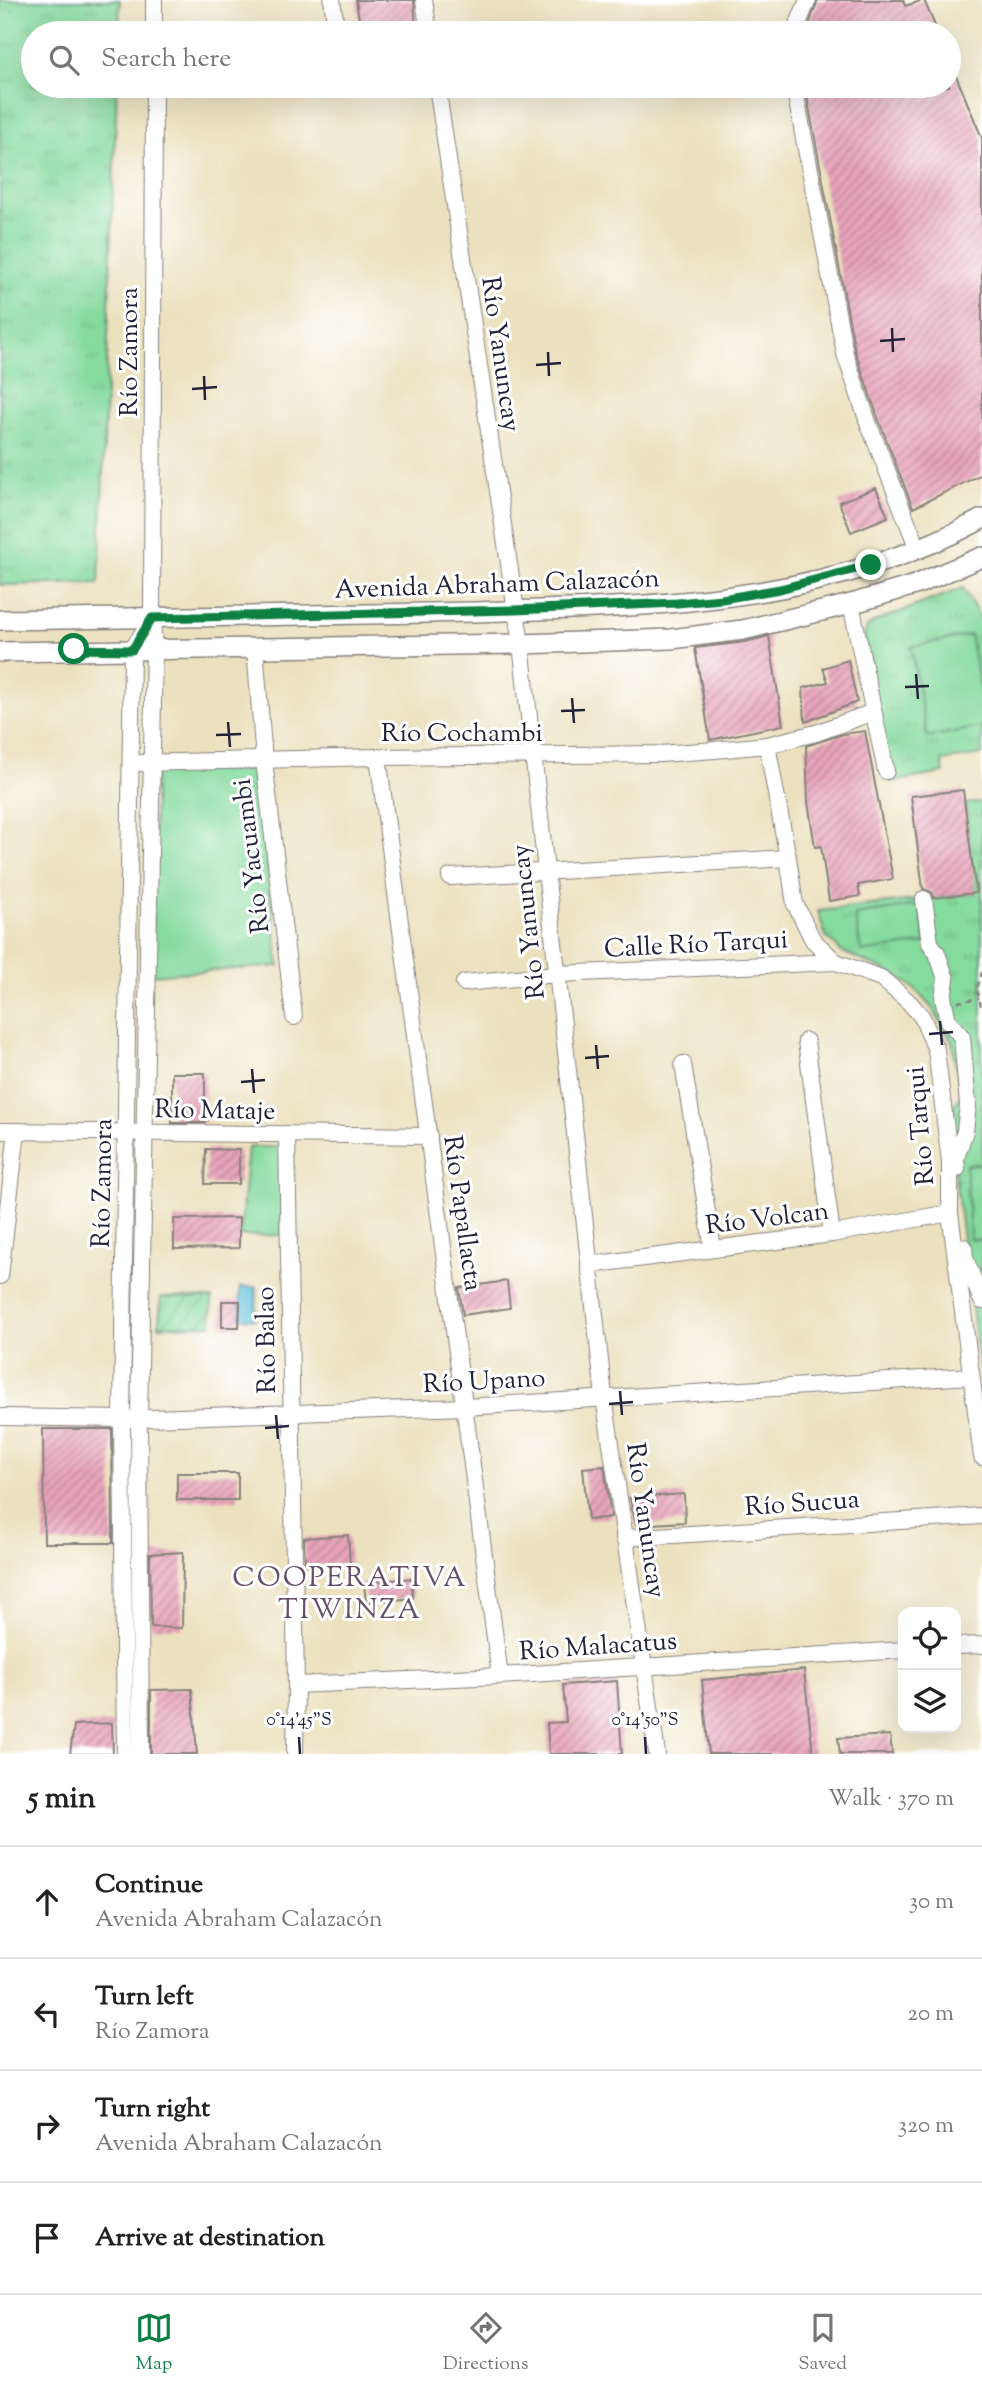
<!DOCTYPE html>
<html lang="en">
<head>
<meta charset="utf-8">
<style>
  :root { --surface:#fff; --page:#f6f6f6; --text:#222; --muted:#767676; --line:#e0e0e0; --accent:#0b8043 }
  body { margin:0; font-family:"Sorts Mill Goudy",serif; background:var(--page); color:var(--text) }
  .controls { position:absolute; right:21px; bottom:21px; display:grid; overflow:hidden; border-radius:14px; box-shadow:0 7px 28px #0002 }
  .controls button { width:63px; height:63px; display:grid; place-items:center; padding:0; border:0; border-bottom:2px solid var(--line); background:var(--surface); color:var(--text); font:35px sans-serif }
  .stop { position:absolute; width:21px; height:21px; margin:-16px; border:5px solid #0b8043; border-radius:50%; background:#fff }
  .stop.end { background:#0b8043; border-color:#fff; box-shadow:0 2px 7px #0008 }
  .list { margin:0; padding:0; list-style:none }
  h2 { display:flex; justify-content:space-between; align-items:center; height:91px; margin:0; padding:0 28px; font-size:30px }
  h2 small { font-size:23px; font-weight:400; color:var(--muted) }
  .list li { display:grid; grid-template-columns:46px 1fr auto; gap:21px; align-items:center; box-sizing:border-box; height:112px; padding:0 28px; border-top:2px solid var(--line) }
  .list b { display:block; font-size:26px; white-space:nowrap }
  .list p { margin:0; font-size:23px; white-space:nowrap; color:var(--muted) }
  .list em { font-size:23px; font-style:normal; color:var(--muted) }
  .icon { flex:none; width:38px; height:38px; fill:none; stroke:currentColor; stroke-width:2; stroke-linecap:round; stroke-linejoin:round }
  .map { position:relative; flex:none; width:982px; height:1754px; overflow:hidden }
  .search { position:absolute; background:var(--surface); box-shadow:0 7px 28px #0002; left:21px; right:21px; top:21px; height:77px; display:flex; align-items:center; gap:18px; box-sizing:border-box; padding:0 24px; border-radius:38px; color:var(--muted); font-size:26px }
  .sheet { height:539px; background:var(--surface) }
  nav { display:flex; justify-content:space-around; align-items:center; box-sizing:border-box; height:98px; border-top:2px solid var(--line); background:var(--surface); font-size:19px; color:var(--muted) }
  nav a { display:grid; justify-items:center; gap:4px }
  nav .on { color:var(--accent) }
  .map>svg:first-child { display:block }
  .grass { fill:url(#grass-tufts); stroke:#547e6c; stroke-width:2 }
  .garden { fill:url(#garden-furrows); stroke:#547e6c; stroke-width:2 }
  .pitch { fill:#85da9d; stroke:#547e6c; stroke-width:2 }
  .water { fill:url(#water-ripples); stroke:#40718b; stroke-width:2 }
  .building { fill:url(#building-hatch) }
  .lines { fill:none; stroke-linecap:round; stroke-linejoin:round }
  .minor-casing { stroke:#87827d; stroke-width:18 }
  .major-casing { stroke:#87827d; stroke-width:22 }
  .path { stroke:#87827d; stroke-width:2.5; stroke-dasharray:5 5; stroke-linecap:butt }
  .minor { stroke:#fff; stroke-width:16 }
  .major { stroke:#fff; stroke-width:19 }
  .route { stroke:#0b8043; stroke-width:9 }
  .ticks { fill:none; stroke:#22223b; stroke-width:2.5 }
  .labels { text-anchor:middle; stroke-width:6; stroke-linejoin:round; paint-order:stroke }
  .street-label { font-size:26px; fill:#22223b; stroke:#fff }
  .neighbourhood-label { font-size:28px; letter-spacing:2px; fill:#675068; stroke:#fff }
  .ticks-label { font-size:18px; text-anchor:middle; fill:#22223b; stroke:#fff; stroke-width:6; stroke-linejoin:round; paint-order:stroke }
</style>
</head>
<body>
<div class="map">
<svg width="982" height="1754" viewBox="0 0 982 1754">
  <defs>
    <pattern id="grass-tufts" width="24" height="20" patternUnits="userSpaceOnUse" patternTransform="scale(1.75)"><rect width="24" height="20" fill="#85da9d"/><path d="M3 7l-1-3M5 7V3M7 7l1-3M15 17l-1-3M17 17v-4M19 17l1-3" fill="none" stroke="#73bb88"/></pattern>
    <pattern id="garden-furrows" width="10" height="10" patternUnits="userSpaceOnUse" patternTransform="scale(1.75)"><rect width="10" height="10" fill="#85da9d"/><path d="M-1 1l2-2M0 10L10 0M9 11l2-2" fill="none" stroke="#73bb88"/></pattern>
    <pattern id="water-ripples" width="26" height="14" patternUnits="userSpaceOnUse" patternTransform="scale(1.75)"><rect width="26" height="14" fill="#5dc0db"/><path d="M2 4q2-2 4 0t4 0M15 11q2-2 4 0t4 0" fill="none" stroke="#4c9cb3"/></pattern>
    <pattern id="building-hatch" width="6" height="6" patternUnits="userSpaceOnUse" patternTransform="scale(1.75)"><rect width="6" height="6" fill="#e8a4bb"/><path d="M-1 1l2-2M0 6l6-6M5 7l2-2" fill="none" stroke="#bc8599"/></pattern>
  </defs>
  <rect width="100%" height="100%" fill="#fff"/>
  <filter id="ink" filterUnits="userSpaceOnUse"><feTurbulence type="fractalNoise" baseFrequency=".0143" numOctaves="2"/><feDisplacementMap in="SourceGraphic" scale="14" xChannelSelector="R" yChannelSelector="G"/><feConvolveMatrix kernelMatrix="1 2 1 2 8 2 1 2 1" color-interpolation-filters="sRGB"/></filter>
  <filter id="wash" filterUnits="userSpaceOnUse"><feTurbulence type="fractalNoise" baseFrequency=".00686" numOctaves="4" result="noise"/><feDisplacementMap in="SourceGraphic" scale="28" xChannelSelector="R" yChannelSelector="G"/><feGaussianBlur stdDeviation="1.57" result="paint"/><feColorMatrix in="noise" values="0 0 0 0 0 0 0 0 0 0 0 0 0 0 0 0 0 1.4 0 .05"/><feComposite in="paint" operator="in"/></filter>
  <g filter="url(#wash)">
    <rect width="100%" height="100%" fill="#ece1bf"/>
    <g class="grass">
      <polygon points="0,0 120,0 119,33 33,33 33,86 117,86 99,583 0,585"/>
      <polygon points="963,588 982,621 982,755 942,761 944,773 890,782 864,637 867,627 876,621"/>
      <polygon points="982,802 982,1386 947,1114 961,1096 952,1042 933,1009 915,989 896,975 842,952 826,937 818,911 975,893 965,804"/>
    </g>
    <polygon class="garden" points="161,1297 212,1298 211,1325 159,1326"/>
    <g class="pitch">
      <polygon points="970,635 982,697 982,727 927,737 911,647"/>
      <polygon points="256,770 279,966 151,975 155,771"/>
      <polygon points="920,905 926,943 861,952 855,915"/>
      <polygon points="248,1147 284,1147 282,1235 240,1236"/>
      <polygon points="982,1164 982,1239 970,1240 966,1165"/>
    </g>
    <polygon class="water" points="240,1287 257,1287 256,1319 241,1318"/>
    <g id="blocks">
      <g class="building">
        <polygon points="356,0 414,0 416,28 361,33"/>
        <polygon points="818,0 903,0 905,6 924,0 938,33 815,33 810,22"/>
        <polygon points="949,59 982,138 982,474 913,508 879,421 855,351 805,86 949,86"/>
        <polygon points="876,488 888,517 851,532 839,502"/>
        <polygon points="769,636 783,725 710,740 695,648 745,642"/>
        <polygon points="848,660 857,702 805,722 803,688 828,682 823,668"/>
        <polygon points="865,731 893,879 858,885 860,896 829,901 821,846 815,847 808,802 806,746 843,734"/>
        <polygon points="963,790 976,893 934,898 932,892 923,889 911,796"/>
        <rect x="172" y="1073" width="33" height="50"/>
        <polygon points="206,1149 239,1150 239,1184 205,1184"/>
        <polygon points="239,1218 239,1248 174,1249 174,1219"/>
        <polygon points="507,1281 510,1308 463,1315 459,1288"/>
        <polygon points="222,1301 240,1301 239,1327 222,1327"/>
        <polygon points="43,1429 112,1429 113,1543 44,1543"/>
        <polygon points="604,1466 611,1517 588,1520 583,1468"/>
        <rect x="177" y="1473" width="61" height="27"/>
        <polygon points="684,1494 685,1522 636,1525 630,1498"/>
        <polygon points="348,1535 350,1563 305,1566 304,1538"/>
        <polygon points="183,1552 182,1628 151,1627 150,1554"/>
        <polygon points="411,1578 413,1598 366,1603 364,1583"/>
        <polygon points="804,1670 813,1754 709,1754 702,1680"/>
        <polygon points="617,1681 622,1754 549,1754 547,1723 566,1722 563,1685"/>
        <polygon points="192,1689 197,1754 151,1754 151,1690"/>
        <polygon points="112,1723 113,1754 70,1754 74,1725"/>
        <polygon points="890,1735 892,1754 840,1754 838,1738"/>
      </g>
    </g>
  </g>
  <g filter="url(#ink)">
    <use href="#blocks" fill-opacity="0" stroke="#87827d" stroke-width="2"/>
    <g class="lines">
      <defs>
        <g id="minor">
          <polyline points="332,0 335,20"/>
          <polyline points="424,0 429,33"/>
          <polyline points="154,33 154,0"/>
          <polyline points="794,33 808,0"/>
          <polyline points="437,86 521,644 604,1397 657,1754"/>
          <polyline points="794,86 845,354 869,425 918,549"/>
          <polyline points="851,604 886,771"/>
          <polyline points="255,648 264,760 294,1017"/>
          <polyline points="767,745 788,858"/>
          <polyline points="378,757 500,1676"/>
          <polyline points="140,763 378,757 660,754 715,750 767,745 816,733 873,712"/>
          <polyline points="450,877 788,858 795,904 813,940 836,962 881,978 909,1002 922,1017 936,1050 950,1162 950,1213 982,1457"/>
          <polyline points="924,899 930,943 937,953 946,979 943,998 948,1021 962,1037 968,1105 965,1131 956,1158 957,1169"/>
          <polyline points="464,983 557,974 836,962"/>
          <polyline points="806,1041 832,1234"/>
          <polyline points="683,1064 713,1249"/>
          <polyline points="0,1131 429,1136"/>
          <polyline points="287,1134 296,1685 295,1754"/>
          <polyline points="964,1247 965,1258 982,1301"/>
          <polyline points="589,1265 832,1234 950,1213"/>
          <polyline points="0,1276 17,1131"/>
          <polyline points="0,1417 122,1419 465,1407 971,1376"/>
          <polyline points="624,1538 982,1516"/>
          <polyline points="956,1646 982,1645"/>
          <polyline points="296,1685 500,1676 903,1650"/>
          <polyline points="125,1754 122,1419 132,650 152,618"/>
          <polyline points="141,1754 139,1418 154,649 152,618 154,86"/>
        </g>
        <g id="major">
          <path d="M0,620C143,618 286,616 429,613C616,608 813,611 982,519"/>
          <polyline points="0,652 521,644 671,639 743,630 851,604 915,585 982,557"/>
        </g>
      </defs>
      <use href="#minor" class="minor-casing"/>
      <use href="#major" class="major-casing"/>
      <g class="path">
        <polyline points="982,972 977,989 982,1010"/>
        <polyline points="958,1002 979,998"/>
      </g>
      <use href="#minor" class="minor"/>
      <use href="#major" class="major"/>
    </g>
  </g>
  <g class="lines" filter="url(#ink)">
    <polyline class="route" points="74,649 132,650 152,618 515,610 677,603 722,599 780,589 871,565"/>
  </g>
  <path class="ticks" d="M892,328L893,352M880,341L905,339M548,352L549,376M536,365L561,363M204,376L205,400M192,389L217,387M916,674L918,699M905,687L929,686M572,698L574,723M561,711L585,710M228,722L230,747M216,735L241,734M940,1021L942,1045M929,1034L953,1032M596,1045L598,1069M585,1058L609,1056M252,1069L254,1093M241,1082L265,1080M620,1391L622,1415M609,1404L633,1402M276,1415L278,1439M265,1428L289,1426M299,1737L300,1754M645,1737L646,1754"/>
  <g class="labels">
    <g class="street-label">
      <text transform="translate(128 352) rotate(-90)" y="9">Río Zamora</text>
      <text transform="translate(502 354) rotate(82)" y="9">Río Yanuncay</text>
      <text transform="translate(497 583) rotate(-2)" y="9">Avenida Abraham Calazacón</text>
      <text x="462" y="741">Río Cochambi</text>
      <text transform="translate(250 856) rotate(-97)" y="9">Río Yacuambi</text>
      <text transform="translate(527 922) rotate(-96)" y="9">Río Yanuncay</text>
      <text transform="translate(696 943) rotate(-3)" y="9">Calle Río Tarqui</text>
      <text transform="translate(215 1109) rotate(1)" y="9">Río Mataje</text>
      <text transform="translate(919 1126) rotate(-95)" y="9">Río Tarqui</text>
      <text transform="translate(101 1183) rotate(-89)" y="9">Río Zamora</text>
      <text transform="translate(464 1213) rotate(82)" y="9">Río Papallacta</text>
      <text transform="translate(767 1217) rotate(-7)" y="9">Río Volcan</text>
      <text transform="translate(265 1340) rotate(-91)" y="9">Río Balao</text>
      <text transform="translate(484 1380) rotate(-3)" y="9">Río Upano</text>
      <text transform="translate(802 1502) rotate(-4)" y="9">Río Sucua</text>
      <text transform="translate(647 1520) rotate(82)" y="9">Río Yanuncay</text>
      <text transform="translate(598 1645) rotate(-4)" y="9">Río Malacatus</text>
    </g>
    <g class="neighbourhood-label">
      <text x="350" y="1586">COOPERATIVA<tspan x="350" dy="32">TIWINZA</tspan></text>
    </g>
  </g>
  <g class="ticks-label">
    <text x="299" y="1725">0°14'45"S</text>
    <text x="645" y="1725">0°14'50"S</text>
  </g>
</svg>
<div class="controls">
<button><svg class="icon" aria-label="locate" viewBox="0 0 24 24"><circle cx="12" cy="12" r="6"/><path d="M12 2v4M12 18v4M2 12h4M18 12h4"/></svg></button>
<button><svg class="icon" aria-label="layers" viewBox="0 0 24 24"><path d="M12 4l9 5-9 5-9-5zM3 14l9 5 9-5"/></svg></button>
</div>
<div class="stop" style="left:74px;top:649px"></div>
<div class="stop end" style="left:871px;top:565px"></div>
<div class="search"><svg class="icon" aria-label="search" viewBox="0 0 24 24"><circle cx="10" cy="10" r="6"/><path d="M15 15l6 6"/></svg>Search here</div>
</div>
<section class="sheet">
<h2>5 min<small>Walk · 370 m</small></h2>
<ul class="list">
<li><svg class="icon" aria-label="ahead" viewBox="0 0 24 24"><path d="M12 20V5M6 11l6-6 6 6"/></svg><div><b>Continue</b><p>Avenida Abraham Calazacón</p></div><em>30 m</em></li>
<li><svg class="icon" aria-label="left" viewBox="0 0 24 24"><path d="M17 20v-9H6M10 6l-5 5 5 5"/></svg><div><b>Turn left</b><p>Río Zamora</p></div><em>20 m</em></li>
<li><svg class="icon" aria-label="right" viewBox="0 0 24 24"><path d="M7 20v-9h11M14 6l5 5-5 5"/></svg><div><b>Turn right</b><p>Avenida Abraham Calazacón</p></div><em>320 m</em></li>
<li><svg class="icon" aria-label="arrive" viewBox="0 0 24 24"><path d="M6 21V4h12l-3 4 3 4H6"/></svg><div><b>Arrive at destination</b></div></li>
</ul>
</section>
<nav>
<a class="on"><svg class="icon" aria-label="map" viewBox="0 0 24 24"><path d="M3 6l6-2 6 2 6-2v14l-6 2-6-2-6 2zM9 4v14M15 6v14"/></svg>Map</a>
<a><svg class="icon" aria-label="directions" viewBox="0 0 24 24"><path d="M12 3l9 9-9 9-9-9zM9 14v-3h6M13 9l2 2-2 2"/></svg>Directions</a>
<a><svg class="icon" aria-label="saved" viewBox="0 0 24 24"><path d="M7 4h10v16l-5-4-5 4z"/></svg>Saved</a>
</nav>
</body>
</html>
